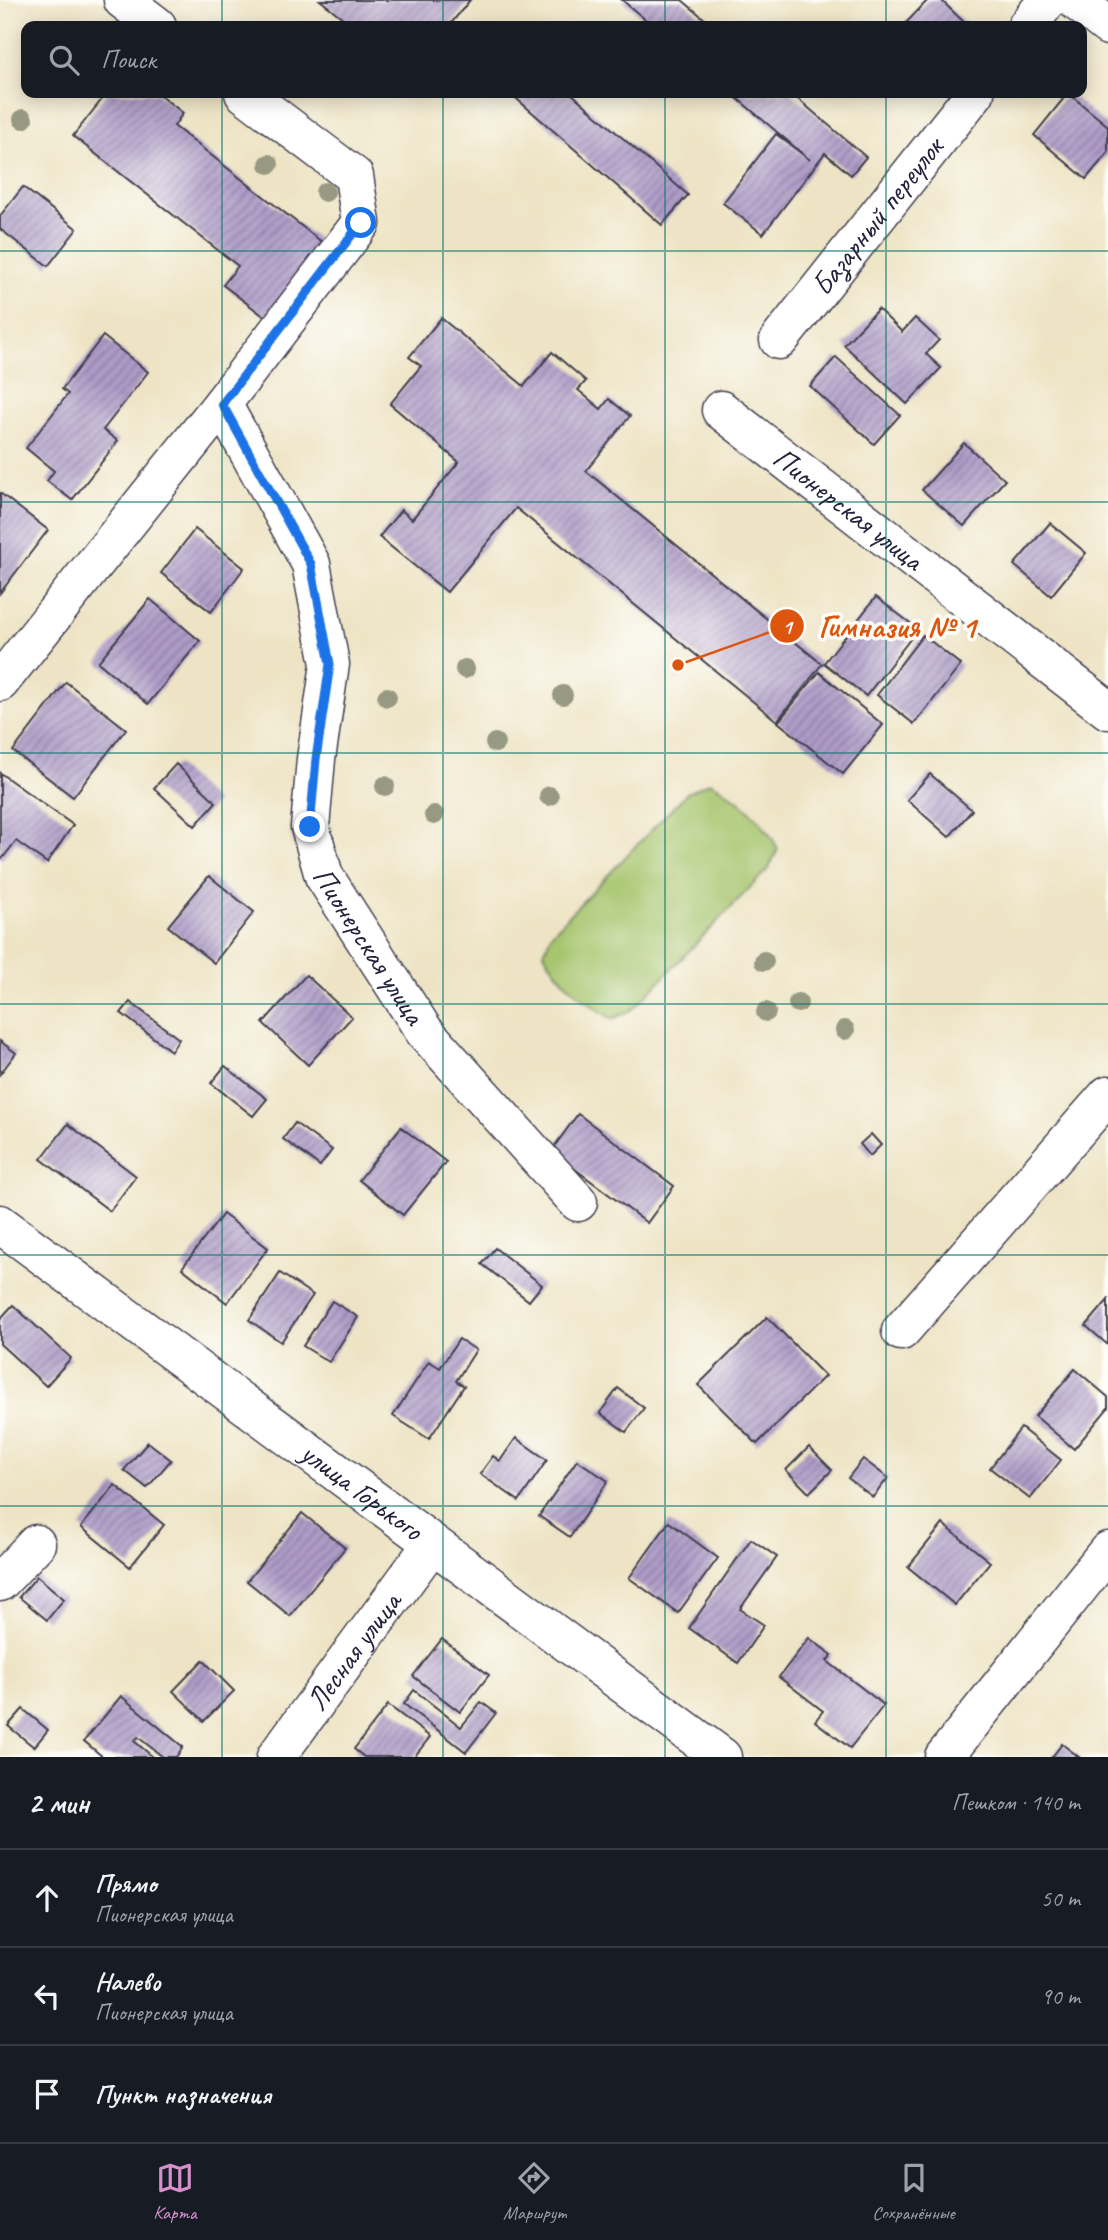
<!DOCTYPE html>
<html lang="ru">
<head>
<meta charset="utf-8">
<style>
  :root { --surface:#171b24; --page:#20242c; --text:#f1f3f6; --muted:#9ea1a6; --line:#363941; --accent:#d690ce }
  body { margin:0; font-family:Caveat,sans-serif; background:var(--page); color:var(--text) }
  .stop { position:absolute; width:21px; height:21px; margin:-16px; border:5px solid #1a73e8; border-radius:50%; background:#fff }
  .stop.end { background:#1a73e8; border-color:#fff; box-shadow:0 2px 7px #0008 }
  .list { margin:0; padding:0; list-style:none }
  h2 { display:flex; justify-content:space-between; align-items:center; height:91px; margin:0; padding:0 28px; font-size:30px }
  h2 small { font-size:23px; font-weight:400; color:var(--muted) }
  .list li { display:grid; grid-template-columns:46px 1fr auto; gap:21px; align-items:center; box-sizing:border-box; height:98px; padding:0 28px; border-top:2px solid var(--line) }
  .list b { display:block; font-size:26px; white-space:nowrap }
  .list p { margin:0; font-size:23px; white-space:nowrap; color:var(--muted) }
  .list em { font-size:23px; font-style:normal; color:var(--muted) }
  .icon { flex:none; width:38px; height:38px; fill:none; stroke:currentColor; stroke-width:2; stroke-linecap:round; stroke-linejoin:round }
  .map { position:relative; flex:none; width:1108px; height:1757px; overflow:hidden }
  .search { position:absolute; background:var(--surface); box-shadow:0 4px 18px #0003; left:21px; right:21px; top:21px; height:77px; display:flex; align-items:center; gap:18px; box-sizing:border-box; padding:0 24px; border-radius:14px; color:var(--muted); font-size:26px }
  .sheet { height:385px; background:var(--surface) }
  nav { display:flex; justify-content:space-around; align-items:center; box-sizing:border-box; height:98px; border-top:2px solid var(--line); background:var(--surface); font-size:19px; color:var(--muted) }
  nav a { display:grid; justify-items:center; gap:4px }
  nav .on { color:var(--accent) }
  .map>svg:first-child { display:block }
  .grass { fill:#a6c56d; stroke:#647454; stroke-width:2 }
  .building { fill:url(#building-hatch) }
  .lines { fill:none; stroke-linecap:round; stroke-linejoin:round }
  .minor-casing { stroke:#413f50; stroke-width:41 }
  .major-casing { stroke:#413f50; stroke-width:41 }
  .minor { stroke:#fff; stroke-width:38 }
  .major { stroke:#fff; stroke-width:38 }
  .tree { fill:#979982 }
  .route { stroke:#1a73e8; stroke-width:9 }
  .grid { fill:none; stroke:#0f766e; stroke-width:2; stroke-opacity:0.55 }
  .labels { text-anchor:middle; stroke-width:7; stroke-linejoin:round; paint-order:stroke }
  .street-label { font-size:30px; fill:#22223b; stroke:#fdfcf7 }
  .leader { fill:none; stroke:#de560e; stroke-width:2.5 }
  .callout-dot { fill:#de560e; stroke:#fdfcf7; stroke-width:2.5 }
  .mark-label { font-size:21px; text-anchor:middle; font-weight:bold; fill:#fff }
  .callout-label { font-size:32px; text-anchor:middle; font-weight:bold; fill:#de560e; stroke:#fdfcf7; stroke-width:7; stroke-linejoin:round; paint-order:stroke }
</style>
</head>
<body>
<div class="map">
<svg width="1108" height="1757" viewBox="0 0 1108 1757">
  <defs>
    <pattern id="building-hatch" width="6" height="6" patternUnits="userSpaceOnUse" patternTransform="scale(1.75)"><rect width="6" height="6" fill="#ae9bc7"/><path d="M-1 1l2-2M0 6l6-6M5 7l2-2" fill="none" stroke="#8d7ea3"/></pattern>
  </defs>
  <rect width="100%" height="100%" fill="#fdfcf7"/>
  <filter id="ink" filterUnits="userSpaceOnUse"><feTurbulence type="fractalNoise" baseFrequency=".0143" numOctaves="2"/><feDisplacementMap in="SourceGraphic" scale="14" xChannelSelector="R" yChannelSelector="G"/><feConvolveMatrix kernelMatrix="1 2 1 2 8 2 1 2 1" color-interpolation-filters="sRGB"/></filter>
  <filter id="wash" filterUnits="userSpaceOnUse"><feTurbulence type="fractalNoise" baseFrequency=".00686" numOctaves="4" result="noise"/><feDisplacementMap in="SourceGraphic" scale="28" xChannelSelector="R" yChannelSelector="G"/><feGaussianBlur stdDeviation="1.57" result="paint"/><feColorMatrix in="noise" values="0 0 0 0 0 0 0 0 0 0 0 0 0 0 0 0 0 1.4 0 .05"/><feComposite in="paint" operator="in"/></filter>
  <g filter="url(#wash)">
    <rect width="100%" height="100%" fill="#eee4c5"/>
    <path class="grass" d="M710,782C738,797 764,820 778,849L769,868L632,1010L613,1019C586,1004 559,981 544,953L551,934L687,793Z"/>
    <g id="blocks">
      <g class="building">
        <polygon points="320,0 470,0 449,26 353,26"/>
        <polygon points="622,0 682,0 713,26 653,26"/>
        <polygon points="928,0 941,0 968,26 903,26"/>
        <polygon points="107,93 157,93 183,113 174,126 323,243 265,317 223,285 238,266 73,136"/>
        <polygon points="510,93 571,93 688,195 662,225"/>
        <polygon points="731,93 791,93 866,157 851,175 825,153 763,234 723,203 776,134 810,160"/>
        <polygon points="1068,93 1108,126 1108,153 1086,179 1034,135"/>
        <polygon points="23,187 77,229 48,266 0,229 0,216"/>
        <polygon points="878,309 902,332 915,318 939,340 926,354 941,368 907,404 844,345"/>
        <polygon points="441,318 524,386 552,352 586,381 578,390 601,409 609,399 630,416 586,471 822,664 777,721 516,508 447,592 379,537 401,510 412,519 459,462 390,404 421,366 409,357"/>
        <polygon points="103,336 148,372 103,430 118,441 72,500 47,481 54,471 26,448 68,394 62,389"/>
        <polygon points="836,357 900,415 874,444 810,386"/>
        <polygon points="964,443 1005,480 964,526 922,490"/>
        <polygon points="0,493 48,530 0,593"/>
        <polygon points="1050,523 1086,553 1051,596 1014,565"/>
        <polygon points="195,529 244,568 211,612 161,573"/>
        <polygon points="876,597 918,629 866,696 824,663"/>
        <polygon points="150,599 200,641 148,704 98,662"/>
        <polygon points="923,635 961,665 914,724 877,695"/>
        <polygon points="819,672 883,725 843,774 778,722"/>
        <polygon points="66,682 126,729 73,797 13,751"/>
        <polygon points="176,764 216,802 195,826 154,788"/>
        <polygon points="0,773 73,825 47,863 16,841 2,859 0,858"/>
        <polygon points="930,774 972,810 949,837 907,800"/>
        <polygon points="209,876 254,912 214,963 168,926"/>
        <polygon points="306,975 352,1017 308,1065 263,1023"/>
        <polygon points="130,1002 179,1039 171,1051 121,1013"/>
        <polygon points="0,1041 16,1053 0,1074"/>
        <polygon points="225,1066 267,1099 253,1116 211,1083"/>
        <polygon points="578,1114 674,1186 647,1223 551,1151"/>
        <polygon points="295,1123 332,1150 320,1166 283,1139"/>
        <polygon points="68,1124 136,1176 110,1211 41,1159"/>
        <polygon points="401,1127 446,1162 403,1215 359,1180"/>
        <polygon points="871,1134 881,1145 870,1156 860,1144"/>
        <polygon points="223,1214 268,1248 227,1303 182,1268"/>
        <polygon points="495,1248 542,1285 529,1301 482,1264"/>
        <polygon points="280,1273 313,1295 281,1342 249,1320"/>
        <polygon points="1108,1300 1108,1345 1086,1326"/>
        <polygon points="332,1301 358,1317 329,1362 303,1346"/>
        <polygon points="13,1305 71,1358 46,1386 0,1344 0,1319"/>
        <polygon points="767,1317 825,1376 757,1444 698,1385"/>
        <polygon points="459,1339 476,1350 456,1381 464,1386 429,1439 393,1416 429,1361 440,1368"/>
        <polygon points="1075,1369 1108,1397 1108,1408 1074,1449 1035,1416"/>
        <polygon points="618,1388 644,1408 626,1432 600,1413"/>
        <polygon points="1021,1428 1061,1460 1030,1499 990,1468"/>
        <polygon points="516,1438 547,1460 519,1501 480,1474 493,1456 500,1461"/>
        <polygon points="148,1442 171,1460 147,1488 124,1470"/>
        <polygon points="809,1447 832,1470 809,1493 786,1470"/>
        <polygon points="863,1459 888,1478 873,1497 848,1478"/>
        <polygon points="577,1460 608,1481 570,1537 539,1516"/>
        <polygon points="115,1485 164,1525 130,1567 81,1527"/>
        <polygon points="302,1513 345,1548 290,1616 247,1581"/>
        <polygon points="669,1522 718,1558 678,1613 629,1578"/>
        <polygon points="943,1524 990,1562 955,1605 908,1567"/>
        <polygon points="751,1539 777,1557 740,1609 764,1625 738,1663 689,1628"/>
        <polygon points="37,1576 64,1599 47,1620 19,1597"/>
        <polygon points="809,1638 832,1655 827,1661 884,1705 850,1748 815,1721 823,1711 779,1677"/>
        <polygon points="442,1639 489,1675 460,1712 413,1676"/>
        <polygon points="203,1660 234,1691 204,1721 173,1691"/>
        <polygon points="414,1690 461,1727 481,1702 496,1713 466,1752 404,1704"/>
        <polygon points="121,1696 183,1747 176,1757 163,1757 138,1737 134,1741 153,1757 103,1757 84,1741"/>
        <polygon points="388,1705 430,1737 414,1757 364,1757 354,1749"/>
        <polygon points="23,1709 48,1730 34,1747 8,1726"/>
        <polygon points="1062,1744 1079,1757 1052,1757"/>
      </g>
    </g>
  </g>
  <g filter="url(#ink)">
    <use href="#blocks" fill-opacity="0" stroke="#413f50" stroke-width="2"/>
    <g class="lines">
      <defs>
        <g id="minor">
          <polyline points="123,0 157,26"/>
          <polyline points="1075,0 1108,26"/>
          <polyline points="1027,26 1048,0"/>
          <path id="s1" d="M779,340L975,93"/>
          <path id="s2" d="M222,404L311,564L330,664L316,759L310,827L324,876L424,1031L578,1202"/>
          <path id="s3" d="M721,410L1108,710"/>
          <polyline points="0,682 222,404 361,223 354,176 244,93"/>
          <polyline points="901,1331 1108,1095"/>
          <polyline points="0,1582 36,1544"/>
          <path id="s4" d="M276,1757L432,1544"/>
          <polyline points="944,1757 1108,1551"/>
        </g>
        <g id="major">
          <path id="s5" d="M0,1224L722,1757"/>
        </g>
      </defs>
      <use href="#minor" class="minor-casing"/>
      <use href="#major" class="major-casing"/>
      <use href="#minor" class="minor"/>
      <use href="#major" class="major"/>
    </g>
    <g class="tree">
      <circle cx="23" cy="119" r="10"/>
      <circle cx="269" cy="164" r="10"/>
      <circle cx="325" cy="192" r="10"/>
      <circle cx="465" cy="669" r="10"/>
      <circle cx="563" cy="695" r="10"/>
      <circle cx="387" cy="697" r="10"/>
      <circle cx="495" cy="743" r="10"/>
      <circle cx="385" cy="786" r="10"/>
      <circle cx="549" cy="796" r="10"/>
      <circle cx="434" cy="815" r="10"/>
      <circle cx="764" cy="961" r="10"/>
      <circle cx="798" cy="1003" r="10"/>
      <circle cx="766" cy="1012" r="10"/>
      <circle cx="845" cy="1030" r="10"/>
    </g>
  </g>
  <g class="lines" filter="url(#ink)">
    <polyline class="route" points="310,827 316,759 330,664 311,564 222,404 361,223"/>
  </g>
  <path class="grid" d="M222,0V26M443,0V26M665,0V26M886,0V26M222,93V1757M443,93V1757M665,93V1757M886,93V1757M0,251H1108M0,502H1108M0,753H1108M0,1004H1108M0,1255H1108M0,1506H1108"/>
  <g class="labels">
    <g class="street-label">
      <text dy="10" stroke="none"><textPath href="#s1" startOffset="158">Базарный переулок</textPath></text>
      <text dy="10" stroke="none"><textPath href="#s3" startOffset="161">Пионерская улица</textPath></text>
      <text dy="10" stroke="none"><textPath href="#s2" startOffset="583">Пионерская улица</textPath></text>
      <text dy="10" stroke="none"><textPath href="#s5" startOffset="450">улица Горького</textPath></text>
      <text dy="10" stroke="none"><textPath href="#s4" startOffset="131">Лесная улица</textPath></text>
    </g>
  </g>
  <path class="leader" d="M678 665L787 626"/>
  <g class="callout-dot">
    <circle cx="678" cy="665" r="7"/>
    <circle cx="787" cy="626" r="18"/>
  </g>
  <g class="mark-label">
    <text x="787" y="634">1</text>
  </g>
  <g class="callout-label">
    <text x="897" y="637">Гимназия № 1</text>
  </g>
</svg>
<div class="stop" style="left:361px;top:223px"></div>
<div class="stop end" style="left:310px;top:827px"></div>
<div class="search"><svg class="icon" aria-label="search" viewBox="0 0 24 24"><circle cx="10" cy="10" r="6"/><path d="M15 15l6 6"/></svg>Поиск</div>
</div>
<section class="sheet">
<h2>2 мин<small>Пешком · 140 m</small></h2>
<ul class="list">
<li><svg class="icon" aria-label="ahead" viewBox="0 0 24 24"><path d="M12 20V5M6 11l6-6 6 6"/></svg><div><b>Прямо</b><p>Пионерская улица</p></div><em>50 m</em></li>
<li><svg class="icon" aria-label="left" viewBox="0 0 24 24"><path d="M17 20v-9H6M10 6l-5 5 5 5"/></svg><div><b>Налево</b><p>Пионерская улица</p></div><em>90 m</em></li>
<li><svg class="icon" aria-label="arrive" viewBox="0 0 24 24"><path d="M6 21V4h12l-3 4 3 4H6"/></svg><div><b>Пункт назначения</b></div></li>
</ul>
</section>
<nav>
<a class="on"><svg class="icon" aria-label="map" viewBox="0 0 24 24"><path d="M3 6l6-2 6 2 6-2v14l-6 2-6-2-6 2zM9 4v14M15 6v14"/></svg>Карта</a>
<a><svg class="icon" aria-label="directions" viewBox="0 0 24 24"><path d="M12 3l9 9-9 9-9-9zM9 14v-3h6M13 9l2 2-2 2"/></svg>Маршрут</a>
<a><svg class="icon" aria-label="saved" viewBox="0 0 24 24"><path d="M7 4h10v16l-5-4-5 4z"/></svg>Сохранённые</a>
</nav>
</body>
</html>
